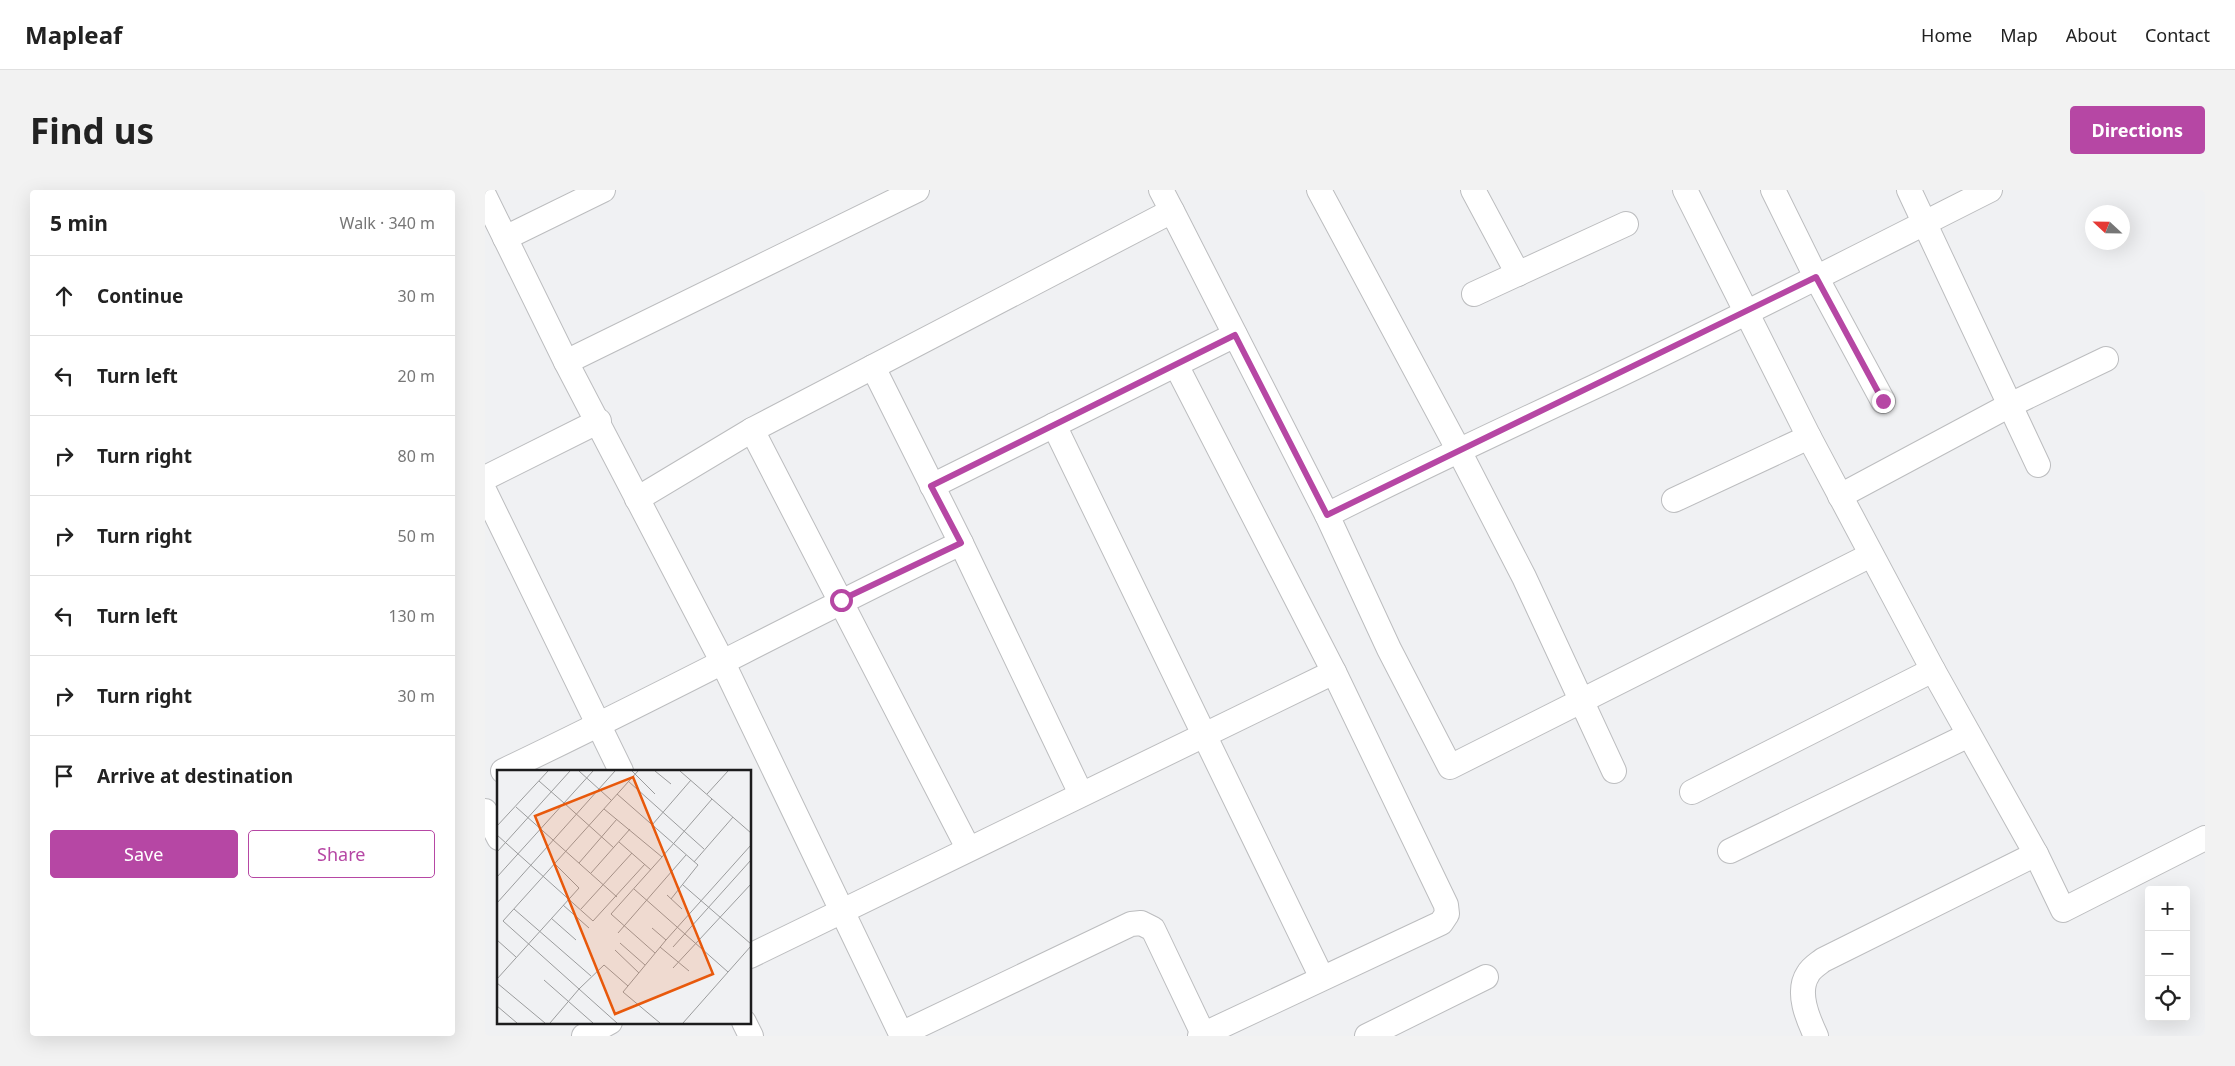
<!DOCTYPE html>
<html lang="en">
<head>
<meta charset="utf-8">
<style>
  :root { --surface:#fff; --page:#f2f2f2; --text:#222; --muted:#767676; --line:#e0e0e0; --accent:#b647a4 }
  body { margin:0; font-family:"Noto Sans",sans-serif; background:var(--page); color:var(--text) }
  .controls { position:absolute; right:15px; bottom:15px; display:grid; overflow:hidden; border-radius:5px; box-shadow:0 5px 20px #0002 }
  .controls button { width:45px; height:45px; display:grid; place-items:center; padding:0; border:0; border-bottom:1px solid var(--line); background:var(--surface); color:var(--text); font:25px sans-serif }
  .compass { position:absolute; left:1600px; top:15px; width:45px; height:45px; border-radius:50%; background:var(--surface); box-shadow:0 5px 20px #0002; rotate:292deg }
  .stop { position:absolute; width:15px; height:15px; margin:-11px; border:4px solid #b647a4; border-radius:50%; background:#fff }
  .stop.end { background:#b647a4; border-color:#fff; box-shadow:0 1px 5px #0008 }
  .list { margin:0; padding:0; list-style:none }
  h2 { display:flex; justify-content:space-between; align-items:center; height:65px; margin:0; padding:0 20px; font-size:21px }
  h2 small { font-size:16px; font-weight:400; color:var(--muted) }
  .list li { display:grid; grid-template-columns:32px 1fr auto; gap:15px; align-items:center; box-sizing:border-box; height:80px; padding:0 20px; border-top:1px solid var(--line) }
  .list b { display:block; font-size:19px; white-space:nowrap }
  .list em { font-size:16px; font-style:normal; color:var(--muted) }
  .actions { display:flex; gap:10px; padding:15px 20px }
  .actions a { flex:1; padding:11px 0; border:1px solid var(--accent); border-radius:5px; text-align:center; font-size:18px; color:var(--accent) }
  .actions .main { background:var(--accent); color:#fff }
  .icon { flex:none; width:28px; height:28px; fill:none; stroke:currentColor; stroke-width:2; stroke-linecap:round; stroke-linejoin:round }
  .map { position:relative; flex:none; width:1720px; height:846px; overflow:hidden; border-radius:5px }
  header { display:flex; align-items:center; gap:30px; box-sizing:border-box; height:70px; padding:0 25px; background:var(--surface); border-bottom:1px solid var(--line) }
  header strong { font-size:24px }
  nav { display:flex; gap:28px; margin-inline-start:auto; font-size:18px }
  .intro { display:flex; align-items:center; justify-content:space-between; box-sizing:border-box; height:120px; padding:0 30px }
  h1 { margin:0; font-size:35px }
  .button { padding:12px 22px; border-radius:5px; background:var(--accent); color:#fff; font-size:18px; font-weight:700 }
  main { display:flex; gap:30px; padding:0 30px }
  aside { flex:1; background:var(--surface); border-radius:5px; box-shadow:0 5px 20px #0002 }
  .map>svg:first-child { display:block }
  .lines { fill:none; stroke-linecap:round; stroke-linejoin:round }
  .street-casing { stroke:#bcbdbf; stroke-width:26 }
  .street { stroke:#fff; stroke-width:24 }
  .route { stroke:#b647a4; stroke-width:6 }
  .inset-road { fill:none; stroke:#9b9c9d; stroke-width:1 }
  .view { fill:#e8590c; fill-opacity:0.15; stroke:#e8590c; stroke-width:2.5 }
  .inset-edge { fill:none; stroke:#1c1c1d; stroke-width:2.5 }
</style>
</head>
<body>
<header>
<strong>Mapleaf</strong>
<nav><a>Home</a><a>Map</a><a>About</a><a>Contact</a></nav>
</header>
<div class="intro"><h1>Find us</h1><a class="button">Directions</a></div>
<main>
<aside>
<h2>5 min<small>Walk · 340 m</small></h2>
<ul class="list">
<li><svg class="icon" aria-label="ahead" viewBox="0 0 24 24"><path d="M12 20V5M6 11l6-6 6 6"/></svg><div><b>Continue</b></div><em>30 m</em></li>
<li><svg class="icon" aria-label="left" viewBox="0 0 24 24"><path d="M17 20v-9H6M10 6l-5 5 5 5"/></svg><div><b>Turn left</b></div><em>20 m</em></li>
<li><svg class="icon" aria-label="right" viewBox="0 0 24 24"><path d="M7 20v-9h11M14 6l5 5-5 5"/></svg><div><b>Turn right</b></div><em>80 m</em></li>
<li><svg class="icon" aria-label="right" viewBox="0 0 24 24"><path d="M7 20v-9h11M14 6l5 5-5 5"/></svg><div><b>Turn right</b></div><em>50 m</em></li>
<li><svg class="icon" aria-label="left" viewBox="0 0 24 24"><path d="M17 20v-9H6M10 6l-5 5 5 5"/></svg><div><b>Turn left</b></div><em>130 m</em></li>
<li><svg class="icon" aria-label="right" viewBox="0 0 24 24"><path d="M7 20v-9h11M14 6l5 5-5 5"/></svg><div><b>Turn right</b></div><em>30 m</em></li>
<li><svg class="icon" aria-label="arrive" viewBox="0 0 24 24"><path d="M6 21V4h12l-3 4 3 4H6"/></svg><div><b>Arrive at destination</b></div></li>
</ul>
<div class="actions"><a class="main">Save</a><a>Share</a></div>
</aside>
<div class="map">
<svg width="1720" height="846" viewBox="0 0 1720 846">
  <rect width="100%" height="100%" fill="#f0f1f3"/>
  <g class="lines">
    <defs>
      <g id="street">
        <polyline points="676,0 687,21"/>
        <polyline points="834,0 973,259 1039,387 1129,581"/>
        <polyline points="988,0 1033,84"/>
        <polyline points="1200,0 1324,247"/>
        <polyline points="1288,0 1331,87 1398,211"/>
        <polyline points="1424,0 1553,275"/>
        <polyline points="0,7 81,172 237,471 417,846"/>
        <polyline points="20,48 118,0"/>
        <polyline points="989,104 1141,34"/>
        <polyline points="81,172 432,0"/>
        <polyline points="691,175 849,482 961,715 962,724 956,733 715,846"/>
        <polyline points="388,177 476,353 596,604"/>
        <polyline points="569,235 837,788"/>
        <polyline points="267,240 483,658"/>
        <polyline points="0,288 114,231"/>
        <polyline points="447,296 750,145"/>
        <polyline points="0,302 136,581"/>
        <polyline points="1355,306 1525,215 1621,169"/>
        <polyline points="152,309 267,240 687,21 842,325 904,459 965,577 1386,365"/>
        <polyline points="1189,310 1324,247 1448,480 1551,664 1578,720 1720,648"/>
        <path d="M842,325C931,280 1021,238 1111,196C1244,133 1374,66 1505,0"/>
        <path d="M18,581C172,508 322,427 476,353"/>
        <polyline points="1207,602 1448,480"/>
        <polyline points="0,621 14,648"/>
        <polyline points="1245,661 1484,545"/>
        <polyline points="265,766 849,482"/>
        <polyline points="259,832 266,846"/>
        <polyline points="416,844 646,734 656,733 668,739 719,846"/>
        <polyline points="99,846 125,832"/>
        <polyline points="882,846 1001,787"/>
        <path d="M1331,846C1323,829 1311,802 1323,784C1326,778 1333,774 1338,770L1551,664"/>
      </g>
    </defs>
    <use href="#street" class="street-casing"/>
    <use href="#street" class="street"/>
  </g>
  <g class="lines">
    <polyline class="route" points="356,410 476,353 446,296 750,145 842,325 1331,87 1398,211"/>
  </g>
  <g transform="translate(12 580)">
    <rect width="254" height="254" fill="#f0f1f3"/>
    <path class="inset-road" d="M82,1L114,30M96,1L67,33L117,78M135,1L158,24M158,1L174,14M183,1L254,63M131,11L207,79M120,24L201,95L174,129M210,24L231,1M19,37L120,127M107,39L165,87L114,144L158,183M155,55L194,10M0,56L51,1M0,65L96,151L148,94M122,72L154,100M0,82L73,1M165,87L215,29M197,92L236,47M82,93L120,49M94,103L133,59M0,107L67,33L42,11M186,115L254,174M137,119L231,202M170,125L185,139M0,133L118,1M66,135L92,158M17,139L94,206M84,139L135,83M54,148L79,170M155,158L169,170L126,222L163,253M121,163L189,85M0,170L19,187M169,170L254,75M123,173L148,195M163,177L192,201M176,177L254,90M118,180L142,203M176,198L254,114M0,209L82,118L58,94M47,210L96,253M0,213L48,253M131,216L107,195L82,219L6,151L141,1M0,236L20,253M53,253L82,219L120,253M186,253L254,176"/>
    <path class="view" d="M136,7L216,204L118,244L38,46Z"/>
    <rect width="254" height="254" class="inset-edge"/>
  </g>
</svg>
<div class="controls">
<button>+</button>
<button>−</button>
<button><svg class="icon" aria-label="locate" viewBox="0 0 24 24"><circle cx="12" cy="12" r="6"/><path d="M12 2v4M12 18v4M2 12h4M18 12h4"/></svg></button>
</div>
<svg class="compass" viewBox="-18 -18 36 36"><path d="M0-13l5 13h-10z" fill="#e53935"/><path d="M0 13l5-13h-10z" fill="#767676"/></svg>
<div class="stop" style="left:356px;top:410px"></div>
<div class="stop end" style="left:1398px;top:211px"></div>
</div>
</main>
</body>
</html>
